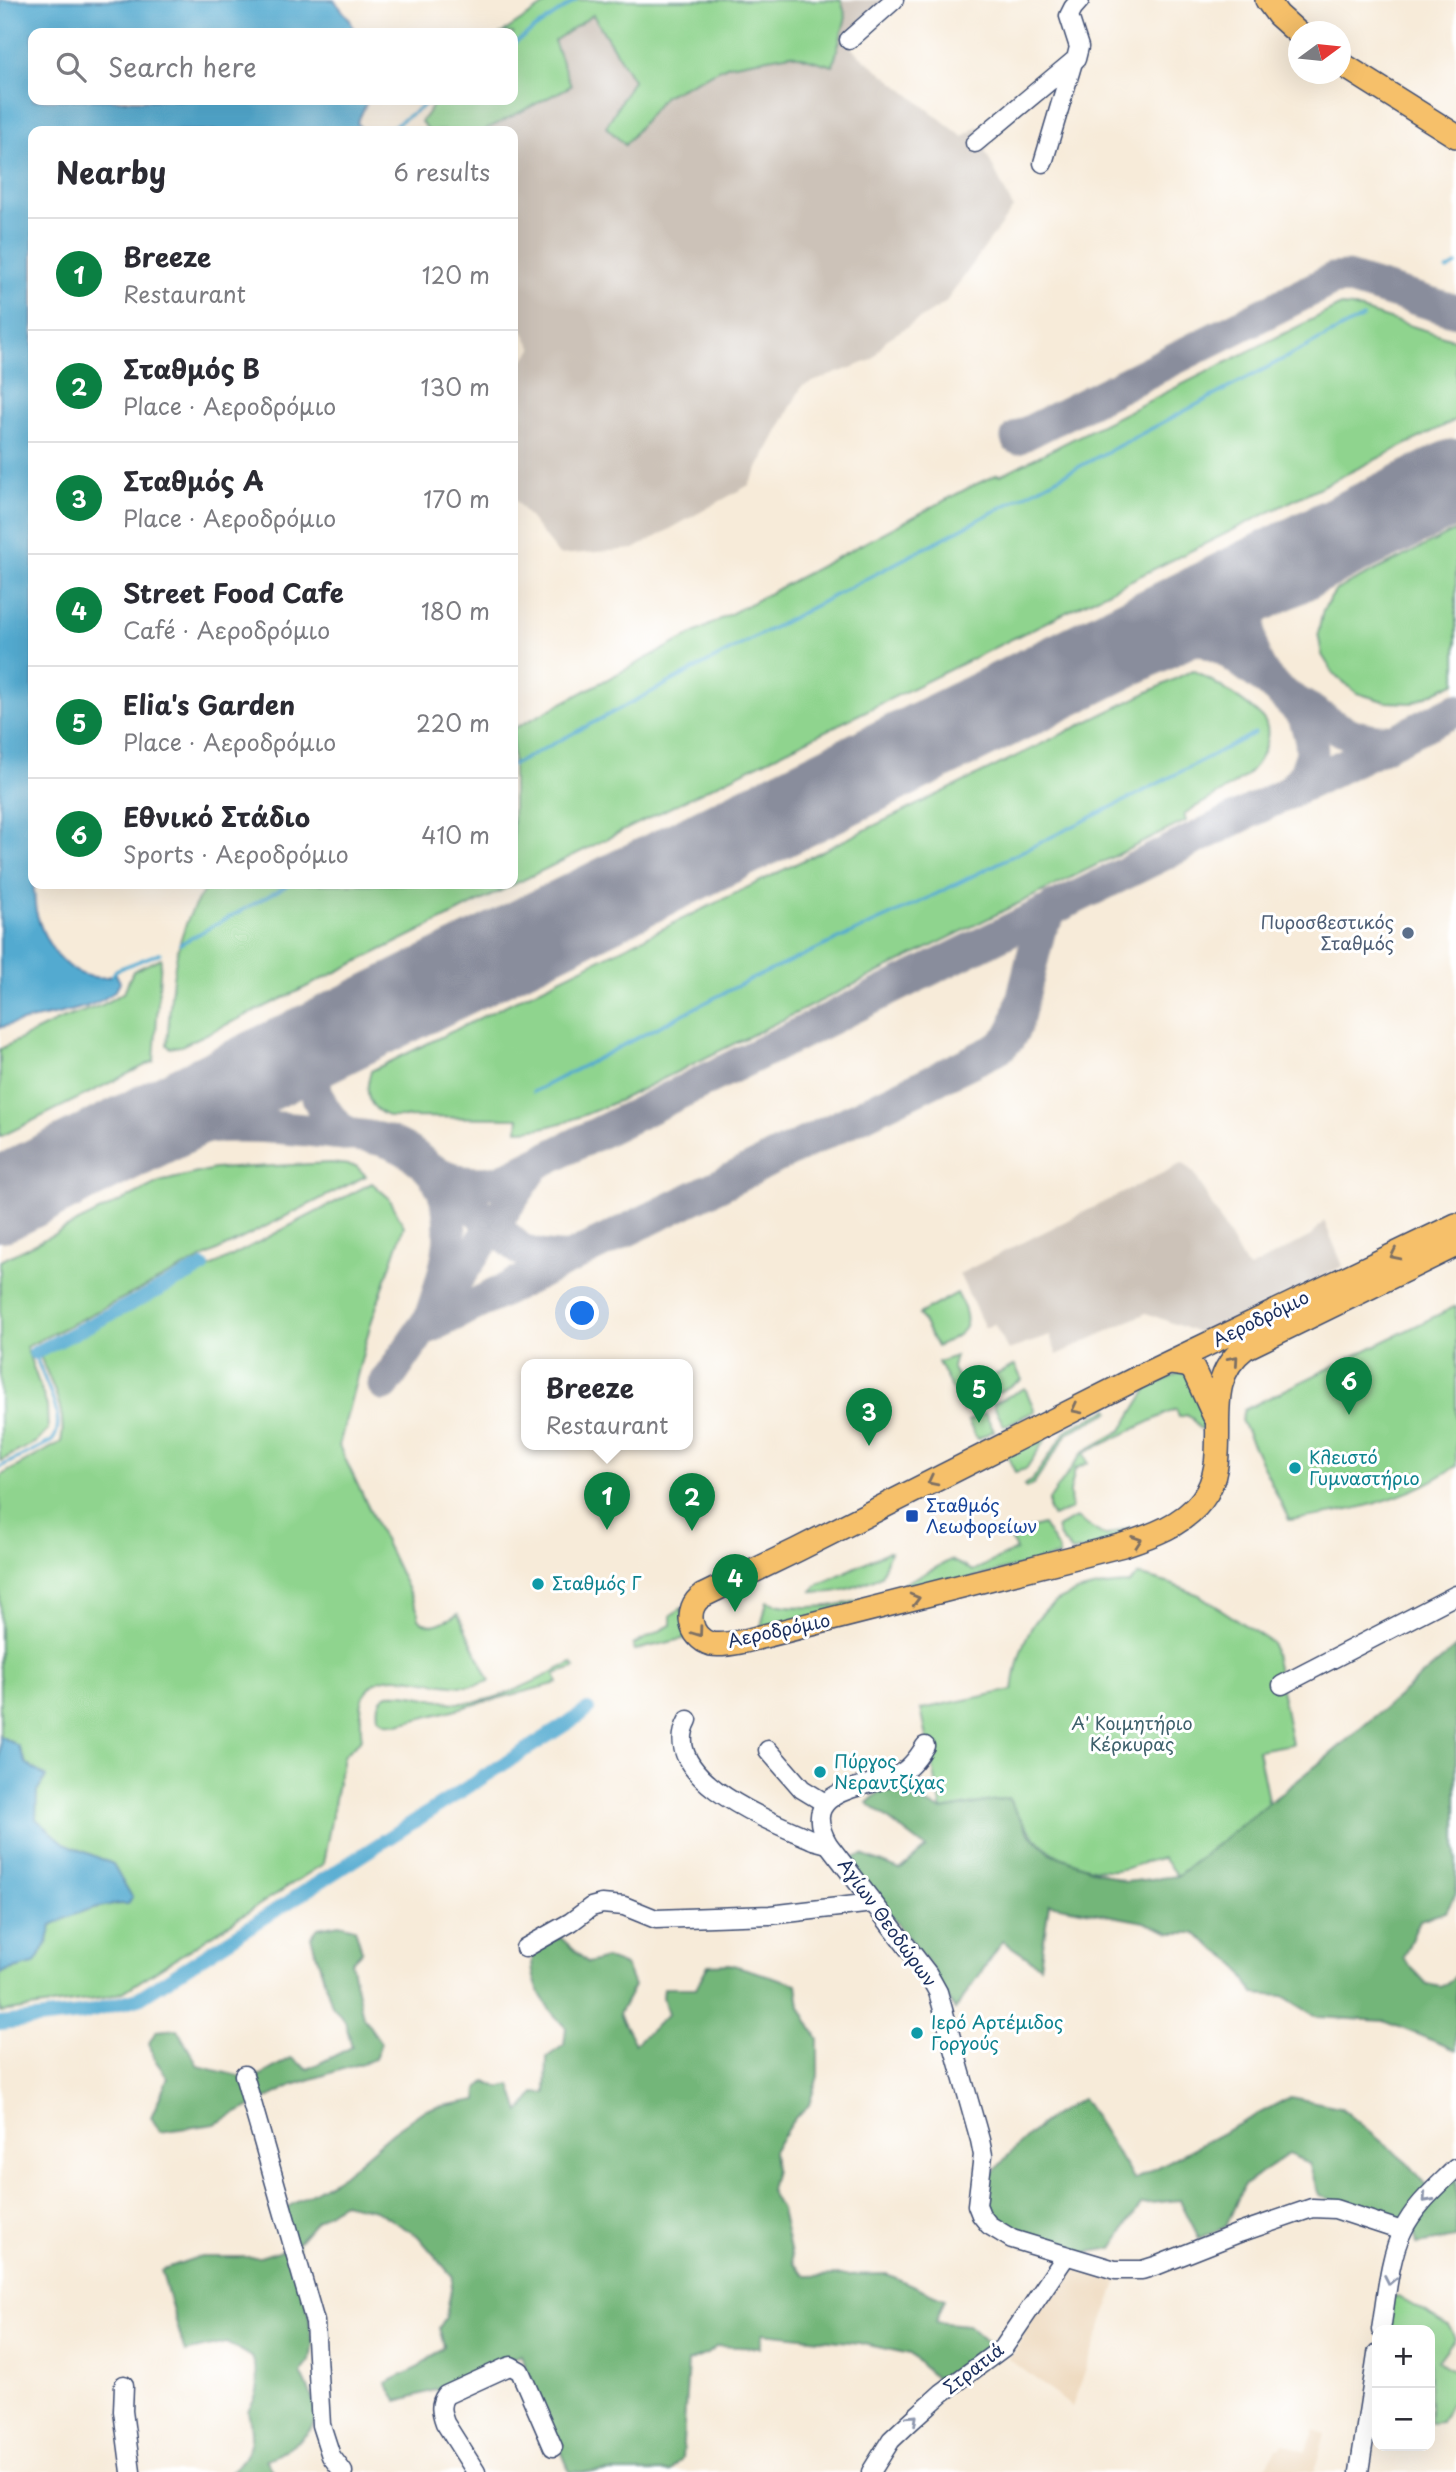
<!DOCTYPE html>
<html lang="en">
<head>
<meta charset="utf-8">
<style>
  :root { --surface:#fff; --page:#f2f2f3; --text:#2b2b33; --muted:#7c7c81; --line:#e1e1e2; --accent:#0b8043 }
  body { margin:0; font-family:"Playpen Sans",sans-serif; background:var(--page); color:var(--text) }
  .controls { position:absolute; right:21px; bottom:21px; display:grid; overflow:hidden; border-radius:14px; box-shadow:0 7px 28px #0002 }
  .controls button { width:63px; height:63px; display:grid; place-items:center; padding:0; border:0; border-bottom:2px solid var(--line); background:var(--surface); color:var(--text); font:35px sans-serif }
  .compass { position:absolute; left:1288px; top:21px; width:63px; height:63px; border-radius:50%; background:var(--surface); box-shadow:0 7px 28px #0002; rotate:75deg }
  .you { position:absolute; left:583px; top:1314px; width:24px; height:24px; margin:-18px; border:5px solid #fff; border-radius:50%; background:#1a73e8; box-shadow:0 0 0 10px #1a73e833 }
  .badge { display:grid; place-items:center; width:46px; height:46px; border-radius:50%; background:var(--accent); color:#fff; font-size:23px; font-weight:700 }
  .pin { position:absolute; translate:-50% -58px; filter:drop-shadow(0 2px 4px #0008) }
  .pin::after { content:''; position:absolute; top:37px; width:24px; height:21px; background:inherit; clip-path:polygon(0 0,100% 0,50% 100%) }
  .popup { position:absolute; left:521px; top:1359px; width:172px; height:91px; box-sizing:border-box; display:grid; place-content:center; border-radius:14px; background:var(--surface); filter:drop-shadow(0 2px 5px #0005); font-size:23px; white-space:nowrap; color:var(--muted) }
  .popup b { font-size:26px; color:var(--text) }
  .popup::after { content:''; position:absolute; left:50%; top:100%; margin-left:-14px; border:14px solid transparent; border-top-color:var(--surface) }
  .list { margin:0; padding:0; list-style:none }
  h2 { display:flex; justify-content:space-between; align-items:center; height:91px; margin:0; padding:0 28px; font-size:30px }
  h2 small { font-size:23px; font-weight:400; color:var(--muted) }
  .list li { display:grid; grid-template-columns:46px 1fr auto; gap:21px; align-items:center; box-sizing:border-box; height:112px; padding:0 28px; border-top:2px solid var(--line) }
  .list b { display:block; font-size:26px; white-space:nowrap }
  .list p { margin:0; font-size:23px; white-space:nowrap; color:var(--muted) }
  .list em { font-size:23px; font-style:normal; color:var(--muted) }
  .icon { flex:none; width:38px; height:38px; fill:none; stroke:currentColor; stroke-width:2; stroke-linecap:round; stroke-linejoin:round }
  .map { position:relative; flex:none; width:1456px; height:2472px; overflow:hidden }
  .search { position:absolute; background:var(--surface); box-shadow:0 7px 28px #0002; left:28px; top:28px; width:490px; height:77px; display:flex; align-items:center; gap:18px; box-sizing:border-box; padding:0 24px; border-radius:14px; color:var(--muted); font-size:26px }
  .panel { position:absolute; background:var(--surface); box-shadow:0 7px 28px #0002; left:28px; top:126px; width:490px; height:763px; border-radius:14px }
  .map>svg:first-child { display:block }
  .built { fill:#edd7ba }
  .industrial { fill:#ccc2b8 }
  .green { fill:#8fd48e; stroke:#558276; stroke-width:2 }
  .forest { fill:#73b679; stroke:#47726c; stroke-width:2 }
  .water { fill:#53aad0; stroke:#376c97; stroke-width:2 }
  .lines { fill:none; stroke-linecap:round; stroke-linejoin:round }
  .stream { stroke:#53aad0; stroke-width:3.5 }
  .canal { stroke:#53aad0; stroke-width:14 }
  .taxiway { stroke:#898d9c; stroke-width:33 }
  .runway { stroke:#898d9c; stroke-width:84 }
  .minor-casing { stroke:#3c4b70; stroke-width:21 }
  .major-casing { stroke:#3c4b70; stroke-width:26 }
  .minor { stroke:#fff; stroke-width:18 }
  .major { stroke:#f6c06b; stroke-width:23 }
  .oneway { stroke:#7e7064 }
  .oneway2 { stroke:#8d97ae }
  .service-dot { fill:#5c6f8a; stroke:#fff; stroke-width:2.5 }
  .culture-dot { fill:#0f9aa8; stroke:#fff; stroke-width:2.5 }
  .transit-dot { fill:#1a4fb4; stroke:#fff; stroke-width:2.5 }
  .labels { text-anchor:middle; stroke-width:6; stroke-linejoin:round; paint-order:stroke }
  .service-label { font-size:18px; fill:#4e5e75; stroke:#fff; text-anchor:end }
  .street-label { font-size:18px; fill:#1b2f5e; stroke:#fff }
  .culture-label { font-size:18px; fill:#0d838f; stroke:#fff; text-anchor:start }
  .transit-label { font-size:18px; fill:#164399; stroke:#fff; text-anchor:start }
  .park-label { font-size:18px; fill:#3e616c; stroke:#fff }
</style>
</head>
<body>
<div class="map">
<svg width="1456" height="2472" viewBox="0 0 1456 2472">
  <rect width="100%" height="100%" fill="#fff"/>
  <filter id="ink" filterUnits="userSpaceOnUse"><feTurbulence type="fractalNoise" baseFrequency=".0143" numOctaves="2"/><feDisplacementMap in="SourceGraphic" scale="14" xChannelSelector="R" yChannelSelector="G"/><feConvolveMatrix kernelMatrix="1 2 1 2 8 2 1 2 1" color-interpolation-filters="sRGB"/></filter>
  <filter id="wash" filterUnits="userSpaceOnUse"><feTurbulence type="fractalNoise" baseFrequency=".00686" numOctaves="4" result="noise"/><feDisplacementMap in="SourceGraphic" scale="28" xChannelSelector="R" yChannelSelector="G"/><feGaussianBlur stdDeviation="1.57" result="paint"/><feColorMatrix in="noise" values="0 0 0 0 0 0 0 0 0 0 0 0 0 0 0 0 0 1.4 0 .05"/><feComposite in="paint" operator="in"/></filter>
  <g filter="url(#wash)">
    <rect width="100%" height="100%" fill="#f7ebd9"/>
    <g class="built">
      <polygon points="1079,2266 1120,2275 1072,2407 1008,2358 1014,2353 1036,2311 1062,2276"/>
      <polygon points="1315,2430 1325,2434 1314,2472 1263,2472 1278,2447 1280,2448 1283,2443 1305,2452"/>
    </g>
    <g class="industrial">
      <polygon points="841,0 889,0 855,31 852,49 963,137 978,126 990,145 985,151 1013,208 945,303 886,340 872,360 802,386 749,485 634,549 559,555 513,497 513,371 533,349 513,313 513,131 483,131 571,86 554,41 593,14 633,80 606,127 625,145 664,96 729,65 791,54 833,66 846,17"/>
      <polygon points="1183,1163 1194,1173 1245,1265 1250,1268 1311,1236 1324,1221 1343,1266 1204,1335 1146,1313 1057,1355 1050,1336 1008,1350 994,1324 985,1328 959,1274"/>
    </g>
    <g class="green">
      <polygon points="552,0 841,0 846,17 833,66 791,54 729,65 664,96 625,145 606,127 633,80 593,15 554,41 571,86 483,131 429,131 421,122 437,100 513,100 513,33 502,33"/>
      <path d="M1339,306L1352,307L1456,340V420L292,994L181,1046L170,1048L167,1045C172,986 171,932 209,884H513V729L970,487L998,474L999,476Z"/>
      <polygon points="1456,530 1456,682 1412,703 1386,702 1357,693 1334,674 1322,655 1318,633 1323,610 1336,590"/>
      <path d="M1193,670C1208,678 1254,707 1264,720C1274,735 1260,763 1248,774C1232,788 1203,802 1184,814L1186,821L618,1101C587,1114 553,1130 518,1130L519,1118L390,1117C367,1108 364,1093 371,1071Z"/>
      <polygon points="161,958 154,1061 0,1137 0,1049 59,1020 102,1005 124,992 133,971"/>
      <polygon points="331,1163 356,1166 366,1176 26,1347 47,1406 48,1430 38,1441 0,1461 0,1261 159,1182 214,1169"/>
      <path d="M372,1183L389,1198L404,1226L370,1326L339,1446L419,1613L418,1618C431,1632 444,1621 458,1614L490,1681C481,1684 473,1687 464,1686C429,1686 362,1656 361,1712C361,1722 360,1729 362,1739L343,1756L323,1864L123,1992L103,1998L0,2012V1975L6,1971L34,1964L47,1944L51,1925C76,1913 100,1903 127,1904L113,1864L64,1843L36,1819L37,1791L46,1777L26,1763L18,1746L0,1736V1476L61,1442C68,1412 51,1384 40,1356Z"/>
      <path d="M957,1293C975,1327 967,1331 937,1347L919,1314Z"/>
      <path d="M1456,1306V1466C1408,1500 1347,1513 1289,1520L1241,1420L1244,1410Z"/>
      <polygon points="955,1356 952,1367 974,1405 963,1411 938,1362"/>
      <polygon points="1015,1365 1022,1380 997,1393 989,1378"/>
      <path d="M1181,1372C1194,1376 1199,1394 1205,1406C1213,1423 1213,1434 1212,1453C1211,1469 1210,1485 1200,1499C1182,1525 1103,1548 1072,1552L1060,1538L1057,1528L1076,1518L1105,1536L1130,1527L1133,1534C1162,1520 1201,1510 1207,1474C1210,1460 1209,1444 1210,1430L1199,1428L1192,1418L1186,1415L1179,1417L1176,1409L1084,1453L1088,1463L1075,1469L1070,1492L1071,1509L1053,1517L1049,1510V1500L1083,1452L1122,1430L1148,1388Z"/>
      <polygon points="1025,1388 1035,1411 1004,1426 993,1404"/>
      <polygon points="1109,1409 1110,1412 1069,1432 1034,1483 1026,1488 1024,1485 1032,1480 1068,1429"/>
      <polygon points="985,1413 994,1431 977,1439 968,1421"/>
      <polygon points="1045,1436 1045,1440 1026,1469 1015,1472 1005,1451"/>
      <path d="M1043,1525L1058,1549L1059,1556L760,1631L767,1601C779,1606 791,1607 804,1607C861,1609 902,1585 951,1560L973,1571L1016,1550L1009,1535Z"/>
      <path d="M887,1552H890L881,1576C861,1585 833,1597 812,1591L818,1585Z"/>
      <path d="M1138,1575L1171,1584L1199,1595L1272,1643L1292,1744L1258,1750L1269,1805L1177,1876L1163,1858C1147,1860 1131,1869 1115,1870C1106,1871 1097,1869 1088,1867C1048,1859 1027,1832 1008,1798L942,1810L921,1709L1013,1690C1022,1615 1052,1587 1128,1584Z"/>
      <polygon points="682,1608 687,1638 635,1650 633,1645 671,1625 671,1615"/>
      <path d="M572,1663L575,1668L555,1674L558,1683L399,1724L386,1723L379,1718C378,1709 377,1699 388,1695C407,1690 438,1703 459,1703C500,1703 536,1679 572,1663Z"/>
      <polygon points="1398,2297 1448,2326 1455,2338 1438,2361 1456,2372 1456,2392 1441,2422 1430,2423 1430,2330 1388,2330 1392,2298"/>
    </g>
    <g class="forest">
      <polygon points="1456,1647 1456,1893 1446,1912 1420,1920 1403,1958 1427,1984 1441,1987 1456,1976 1456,2050 1384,2021 1317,2017 1283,1996 1254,1994 1237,1965 1194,1933 1171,1933 1144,1922 1049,1904 1040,1966 1003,1941 955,2010 933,1970 847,1859 863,1855 900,1870 926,1848 867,1803 884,1788 942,1810 1008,1798 1029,1833 1050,1853 1125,1882 1177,1876 1327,1757"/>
      <polygon points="339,1924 355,1928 362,1951 351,1962 363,2017 381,2043 375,2059 293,2085 215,2124 160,2132 151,2117 168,2078 155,2060 149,2043 156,2031 177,2029 198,2066 242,2077 261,2075 291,2058 308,2069 352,2047 345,2021 332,2005 311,1937 318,1928"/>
      <path d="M560,1937L588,1963L605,1958L626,1966L634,1986L619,2014L635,2044L668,2015L663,1997L664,1988H696L708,1965L730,1964L797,1984L800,2007L818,2039V2076L809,2105L794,2119L773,2151L775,2170L770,2190L781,2210L793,2263L806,2276L887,2274L944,2299L935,2322L968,2325L996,2350L937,2380L910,2354L859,2343L763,2333L760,2348L717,2346L707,2354L688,2362L682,2459L671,2472H570L521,2355L442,2388L397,2401L386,2383L419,2367L444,2346L439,2328L446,2317L453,2277L418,2236L375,2210L343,2203L316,2221L297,2243L313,2343L310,2361L301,2373C315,2403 328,2422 295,2443C285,2449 277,2457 266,2459L274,2472H231C253,2451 254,2440 248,2411C261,2391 260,2379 252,2357L226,2343L185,2352L161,2270L198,2257H260L288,2248L284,2209L343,2175L393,2132L426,2109L477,2100L478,2089L486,2081L499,2088L511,2085L520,2112L535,2093L546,2094L547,2057L564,2045L566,2028C546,2008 528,1981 533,1952Z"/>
      <path d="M1290,2097L1340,2107L1407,2163L1435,2196L1456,2178V2238L1417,2244L1414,2232L1387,2214L1319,2196L1309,2163L1288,2154L1243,2186L1226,2227L1199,2238L1180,2200L1141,2204L1113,2248L1066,2256L998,2232L978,2190C1007,2155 1041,2117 1083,2099L1134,2180Z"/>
    </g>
    <g class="water">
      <path d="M0,0H334L350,20L355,33H33V100H368L357,123L363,131H33V884C35,891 34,902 36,911C42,936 58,966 84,975C96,978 105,979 116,974L120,982C110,1013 27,1016 0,1028Z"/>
      <path d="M0,1736L18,1746L26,1763L46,1777L37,1791L36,1819L64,1843L113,1864L132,1897L128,1904C100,1903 76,1913 52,1925L47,1944L34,1964L6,1971L0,1975Z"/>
    </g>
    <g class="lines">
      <g class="stream">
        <polyline points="513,44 576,0"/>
        <polyline points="386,131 432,100"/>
        <polyline points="1447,270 1456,265"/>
        <polyline points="513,765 1363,317"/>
        <polyline points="180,944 290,884"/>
        <polyline points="113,975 116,970 160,953"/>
        <polyline points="533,1092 745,982 920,902 1134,796 1255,733"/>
        <path d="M0,1467L52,1441C70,1419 40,1376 35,1353"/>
      </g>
      <g class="canal">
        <polyline points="35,1353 203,1267"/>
        <polyline points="0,2023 81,2014 139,1998 588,1710"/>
      </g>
      <g class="taxiway">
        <polyline points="1017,438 1333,279 1347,278 1456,311"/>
        <path d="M1290,563C1281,569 1272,575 1265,583C1241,613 1246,661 1274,687C1284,696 1299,703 1310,710C1341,731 1356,742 1394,740"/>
        <polyline points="1143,636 1176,632 1196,637 1224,649 1274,686 1304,715 1311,740 1312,754 1305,774 1289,793"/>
        <path d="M348,1135C319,1113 301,1077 328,1045C339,1033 356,1026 369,1017"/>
        <path d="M63,1168C99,1154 135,1138 174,1131C227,1122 280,1127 333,1133C353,1135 378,1136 396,1145C415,1153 433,1170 442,1188C460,1231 444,1277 430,1318"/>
        <path d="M429,1168C458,1184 467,1184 499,1182L1456,710"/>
        <path d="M439,1177L520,1249C538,1257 552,1259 571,1258"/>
        <polyline points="421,1331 999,1048 1009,1038 1016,1025 1040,928 1054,907"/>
        <polyline points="384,1385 535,1165"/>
      </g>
      <polyline class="runway" points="0,1200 1456,481"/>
    </g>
  </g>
  <g filter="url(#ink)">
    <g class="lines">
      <defs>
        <g id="minor">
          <polyline points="849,40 894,0"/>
          <polyline points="975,143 1076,59 1079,47 1069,16 1073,8 1080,0"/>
          <polyline points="1043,163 1073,62"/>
          <polyline points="1282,1685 1456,1595"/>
          <path d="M688,1720C656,1779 775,1823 813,1840L828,1844"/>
          <path d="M925,1746C918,1758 908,1771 895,1776C862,1789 797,1789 828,1844L928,1974L938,1992L980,2140L983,2155L977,2205L981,2215L989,2225L1012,2239L1115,2270H1142L1158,2265L1239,2233L1312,2208L1335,2209L1402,2231"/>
          <polyline points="768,1750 802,1789 825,1803"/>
          <polyline points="525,1948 571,1922 591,1907 602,1904 624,1906 656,1919 770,1915 873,1903"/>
          <polyline points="244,2075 315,2322 321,2425 331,2456 343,2472"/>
          <path d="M1381,2330C1386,2300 1389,2257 1403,2230C1415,2205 1437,2187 1456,2168"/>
          <polyline points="124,2385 123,2411 131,2472"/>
          <path d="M476,2472L445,2423C441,2412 439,2404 446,2395L505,2368L511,2366L520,2371L553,2447"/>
          <polyline points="871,2472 891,2440 909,2423 942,2393 1004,2347 1066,2256"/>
          <polyline points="1359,2472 1377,2354"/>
        </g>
        <g id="major">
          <polyline points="1267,0 1278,15 1298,33"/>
          <polyline points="1340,63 1456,136"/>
          <path d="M1456,1225L1137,1378L797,1550L702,1596C684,1608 689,1638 711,1644C722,1646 734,1643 745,1641L1123,1545C1151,1536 1183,1525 1202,1500C1237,1455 1194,1386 1245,1348L1456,1245"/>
          <polyline points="1171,1363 1186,1365 1193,1369 1214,1415"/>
        </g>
      </defs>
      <use href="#minor" class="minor-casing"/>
      <use href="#major" class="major-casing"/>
      <use href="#minor" class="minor"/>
      <use href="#major" class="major"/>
    </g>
    <defs><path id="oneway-chevron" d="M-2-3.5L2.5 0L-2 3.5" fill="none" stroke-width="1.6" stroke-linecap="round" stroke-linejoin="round" transform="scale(1.75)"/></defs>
    <g class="oneway">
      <use href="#oneway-chevron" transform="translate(1395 1255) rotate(154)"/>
      <use href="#oneway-chevron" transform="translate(1234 1360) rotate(-49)"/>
      <use href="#oneway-chevron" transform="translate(1076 1409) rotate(153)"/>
      <use href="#oneway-chevron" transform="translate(932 1481) rotate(153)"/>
      <use href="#oneway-chevron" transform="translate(1137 1541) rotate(-19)"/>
      <use href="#oneway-chevron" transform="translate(915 1599) rotate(-15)"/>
      <use href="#oneway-chevron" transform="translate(698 1632) rotate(54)"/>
    </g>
    <g class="oneway2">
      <use href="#oneway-chevron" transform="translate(1427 2198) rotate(132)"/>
      <use href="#oneway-chevron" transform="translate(1390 2280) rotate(101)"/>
      <use href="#oneway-chevron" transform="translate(913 2419) rotate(-43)"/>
    </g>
  </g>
  <circle class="service-dot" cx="1408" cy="933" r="7"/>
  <g class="culture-dot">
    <circle cx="1295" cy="1468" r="7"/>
    <circle cx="538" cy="1584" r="7"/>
    <circle cx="820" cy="1772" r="7"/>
    <circle cx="917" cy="2033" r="7"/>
  </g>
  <rect class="transit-dot" x="905" y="1509" width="14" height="14" rx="3.5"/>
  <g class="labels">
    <g class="service-label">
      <text x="1394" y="929">Πυροσβεστικός<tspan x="1394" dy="21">Σταθμός</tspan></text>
    </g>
    <g class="street-label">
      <text transform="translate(1261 1319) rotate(-26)" y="6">Αεροδρόμιο</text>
      <text transform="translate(779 1631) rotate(-12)" y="6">Αεροδρόμιο</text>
      <text transform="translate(887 1923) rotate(54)" y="6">Αγίων Θεοδώρων</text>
      <text transform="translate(974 2369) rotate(-38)" y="6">Στρατιά</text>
    </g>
    <g class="culture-label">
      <text x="1309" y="1464">Κλειστό<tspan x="1309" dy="21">Γυμναστήριο</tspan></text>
      <text x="552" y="1590">Σταθμός Γ</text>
      <text x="834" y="1768">Πύργος<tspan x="834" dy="21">Νεραντζίχας</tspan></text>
      <text x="931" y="2029">Ιερό Αρτέμιδος<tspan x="931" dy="21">Γοργούς</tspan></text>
    </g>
    <g class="transit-label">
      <text x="926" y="1512">Σταθμός<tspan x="926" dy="21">Λεωφορείων</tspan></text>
    </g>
    <g class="park-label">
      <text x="1132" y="1730">Α' Κοιμητήριο<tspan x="1132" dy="21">Κέρκυρας</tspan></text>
    </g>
  </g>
</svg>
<div class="controls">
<button>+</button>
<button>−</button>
</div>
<svg class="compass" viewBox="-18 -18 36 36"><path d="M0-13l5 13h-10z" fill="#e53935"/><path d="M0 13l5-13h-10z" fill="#7c7c81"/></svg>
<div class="you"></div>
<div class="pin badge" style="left:607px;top:1530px">1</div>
<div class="popup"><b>Breeze</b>Restaurant</div>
<div class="pin badge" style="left:692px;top:1531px">2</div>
<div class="pin badge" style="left:869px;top:1446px">3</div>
<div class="pin badge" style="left:735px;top:1612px">4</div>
<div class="pin badge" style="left:979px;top:1423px">5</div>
<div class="pin badge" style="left:1349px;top:1415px">6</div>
<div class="search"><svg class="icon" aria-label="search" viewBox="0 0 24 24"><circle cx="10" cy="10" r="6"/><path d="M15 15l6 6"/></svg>Search here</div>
<section class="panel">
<h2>Nearby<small>6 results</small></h2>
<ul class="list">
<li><span class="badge">1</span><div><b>Breeze</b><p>Restaurant</p></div><em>120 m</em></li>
<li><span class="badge">2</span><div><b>Σταθμός B</b><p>Place · Αεροδρόμιο</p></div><em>130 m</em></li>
<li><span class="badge">3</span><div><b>Σταθμός Α</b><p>Place · Αεροδρόμιο</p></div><em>170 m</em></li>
<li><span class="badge">4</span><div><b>Street Food Cafe</b><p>Café · Αεροδρόμιο</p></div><em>180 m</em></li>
<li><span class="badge">5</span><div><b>Elia's Garden</b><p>Place · Αεροδρόμιο</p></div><em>220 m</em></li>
<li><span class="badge">6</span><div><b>Εθνικό Στάδιο</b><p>Sports · Αεροδρόμιο</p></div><em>410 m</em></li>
</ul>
</section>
</div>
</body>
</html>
